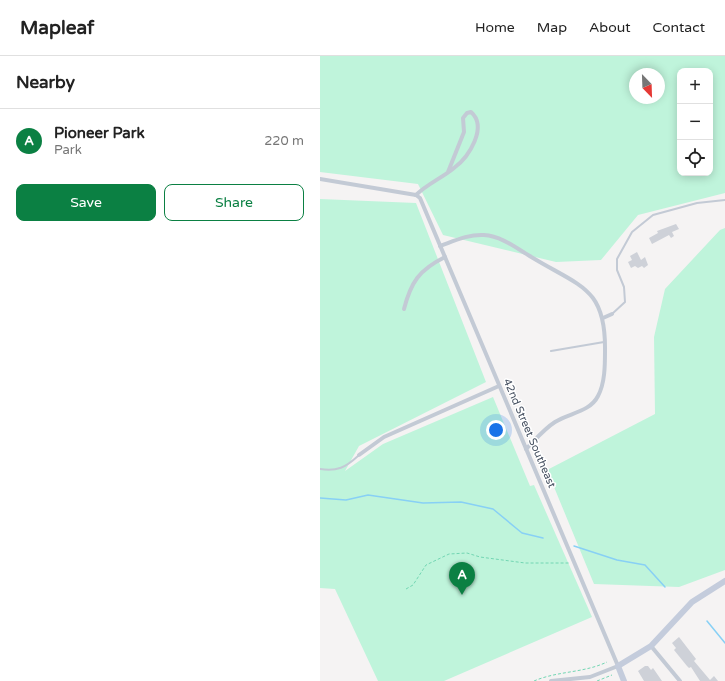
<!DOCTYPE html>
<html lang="en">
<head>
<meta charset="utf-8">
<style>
  :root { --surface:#fff; --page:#f6f6f6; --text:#222; --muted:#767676; --line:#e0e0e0; --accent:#0b8043 }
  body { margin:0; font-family:"Varela Round",sans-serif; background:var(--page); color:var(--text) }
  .controls { position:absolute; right:12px; top:12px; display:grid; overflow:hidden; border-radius:8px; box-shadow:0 2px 10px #0003 }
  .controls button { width:36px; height:36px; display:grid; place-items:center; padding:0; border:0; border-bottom:1px solid var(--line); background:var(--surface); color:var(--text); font:20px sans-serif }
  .compass { position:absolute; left:309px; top:12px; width:36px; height:36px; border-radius:50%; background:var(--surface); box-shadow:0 2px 10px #0003; rotate:157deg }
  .you { position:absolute; left:176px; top:374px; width:14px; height:14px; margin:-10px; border:3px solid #fff; border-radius:50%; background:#1a73e8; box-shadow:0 0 0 6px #1a73e833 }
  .badge { display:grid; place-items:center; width:26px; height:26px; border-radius:50%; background:var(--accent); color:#fff; font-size:13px; font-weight:700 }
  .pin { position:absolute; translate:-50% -33px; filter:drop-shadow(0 1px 2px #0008) }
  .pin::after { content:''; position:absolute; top:21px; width:14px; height:12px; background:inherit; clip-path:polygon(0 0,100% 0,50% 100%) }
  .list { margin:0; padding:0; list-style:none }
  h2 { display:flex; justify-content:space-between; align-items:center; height:52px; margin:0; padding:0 16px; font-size:17px }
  h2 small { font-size:13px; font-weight:400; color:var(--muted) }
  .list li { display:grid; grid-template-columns:26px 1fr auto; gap:12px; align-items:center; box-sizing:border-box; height:64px; padding:0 16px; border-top:1px solid var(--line) }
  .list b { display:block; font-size:15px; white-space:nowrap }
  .list p { margin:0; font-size:13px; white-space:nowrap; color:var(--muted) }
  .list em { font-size:13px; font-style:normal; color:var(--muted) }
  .actions { display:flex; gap:8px; padding:12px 16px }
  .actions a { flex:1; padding:9px 0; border:1px solid var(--accent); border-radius:8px; text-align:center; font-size:14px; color:var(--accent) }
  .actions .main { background:var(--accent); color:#fff }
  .icon { flex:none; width:22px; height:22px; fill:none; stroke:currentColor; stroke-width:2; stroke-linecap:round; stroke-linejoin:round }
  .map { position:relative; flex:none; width:405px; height:625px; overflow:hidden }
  header { display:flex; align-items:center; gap:24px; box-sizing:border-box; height:56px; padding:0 20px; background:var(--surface); border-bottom:1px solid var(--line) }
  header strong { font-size:19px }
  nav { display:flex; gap:22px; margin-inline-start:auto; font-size:14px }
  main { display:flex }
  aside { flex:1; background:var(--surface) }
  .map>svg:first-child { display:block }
  .green { fill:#bff4db; fill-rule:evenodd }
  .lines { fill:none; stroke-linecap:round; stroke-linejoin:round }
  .stream { stroke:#88d0f5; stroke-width:1.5 }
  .building { fill:#ced1d8 }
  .path { stroke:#73d6b3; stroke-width:1; stroke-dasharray:3 2; stroke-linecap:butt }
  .lane { stroke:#c3cad5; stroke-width:2 }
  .street { stroke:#c3cad5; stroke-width:4 }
  .secondary { stroke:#c4ccdc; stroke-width:6 }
  .labels { text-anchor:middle; stroke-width:3; stroke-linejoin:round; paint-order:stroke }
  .street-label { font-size:11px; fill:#485262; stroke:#fff }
</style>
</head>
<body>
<header>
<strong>Mapleaf</strong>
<nav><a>Home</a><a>Map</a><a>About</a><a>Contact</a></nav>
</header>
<main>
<aside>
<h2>Nearby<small></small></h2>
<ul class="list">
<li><span class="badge">A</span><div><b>Pioneer Park</b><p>Park</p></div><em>220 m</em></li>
</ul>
<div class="actions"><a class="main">Save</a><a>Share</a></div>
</aside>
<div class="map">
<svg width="405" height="625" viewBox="0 0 405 625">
  <rect width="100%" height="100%" fill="#f5f3f3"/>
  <g class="green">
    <path d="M0,0H405V137L318,159L281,204L236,206L123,179L98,128L0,116ZM360,15H390V117H360ZM315,18H339V42H315Z"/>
    <polygon points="0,143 96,147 166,326 39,390 25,415 63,388 173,341 210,430 214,429 272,561 124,625 58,625 15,533 0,532"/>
    <polygon points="405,172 405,514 359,531 274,528 227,414 335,358 334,281 345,233 400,174"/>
  </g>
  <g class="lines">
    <g class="stream">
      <polyline points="0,442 26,444 48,439 103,447 141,446 173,453 202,477 223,482"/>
      <polyline points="254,490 297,504 325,509 345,531"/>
      <polyline points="387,565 405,587"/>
    </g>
  </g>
  <g class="building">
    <polygon points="356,168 359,173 352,176 354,180 351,182 349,179 332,188 329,182 338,177 337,175"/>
    <polygon points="317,196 321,204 325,201 328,209 324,212 322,210 318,212 315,210 311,212 308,206 312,204 310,200"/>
    <polygon points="359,581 376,603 374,605 390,624 394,620 398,625 380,625 371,611 369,612 367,610 354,594 356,592 352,587"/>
    <polygon points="325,610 328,610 331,614 333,612 342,625 324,625 318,615"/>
  </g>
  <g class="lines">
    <g class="path">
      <polyline points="86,533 93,529 106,509 129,498 147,497 160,501 205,507 250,507"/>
      <path d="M214,625C237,615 264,617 287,606"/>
      <polyline points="277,625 292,619"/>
    </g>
    <g class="lane">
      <polyline points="292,258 305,246 304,231 297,214 297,203 312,176 333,159 377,147 405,144"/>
      <polyline points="231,295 284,286"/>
      <path d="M0,413C17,416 26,411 38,400"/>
    </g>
    <g class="street">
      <polyline points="0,123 96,139"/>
      <polyline points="96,139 100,142 298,610 270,621 231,625"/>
      <path d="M96,139C107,128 122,122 134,112C149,101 168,71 151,56L147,57L143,62L144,76L128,116"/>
      <path d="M120,190C134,185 149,178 164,179C182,180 199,194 213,202C261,231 286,232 285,295C285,309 285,327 278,340C270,356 249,357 235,366C224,373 215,384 206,393"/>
      <path d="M84,253C91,226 99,214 125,201"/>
      <polyline points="283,262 292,258"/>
      <polyline points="39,399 64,381 179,330"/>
      <polyline points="331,590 360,625"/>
    </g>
    <polyline class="secondary" points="304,625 298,610 331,590 372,546 405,525"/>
  </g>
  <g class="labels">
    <g class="street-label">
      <text transform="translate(210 377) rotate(67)" y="4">42nd Street Southeast</text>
    </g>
  </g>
</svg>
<div class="controls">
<button>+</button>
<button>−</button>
<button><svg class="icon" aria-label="locate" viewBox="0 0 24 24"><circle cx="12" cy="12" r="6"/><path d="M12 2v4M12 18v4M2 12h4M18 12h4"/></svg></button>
</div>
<svg class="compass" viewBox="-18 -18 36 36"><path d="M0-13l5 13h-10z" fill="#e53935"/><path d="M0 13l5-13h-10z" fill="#767676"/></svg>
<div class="you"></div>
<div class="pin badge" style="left:142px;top:539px">A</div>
</div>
</main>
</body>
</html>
